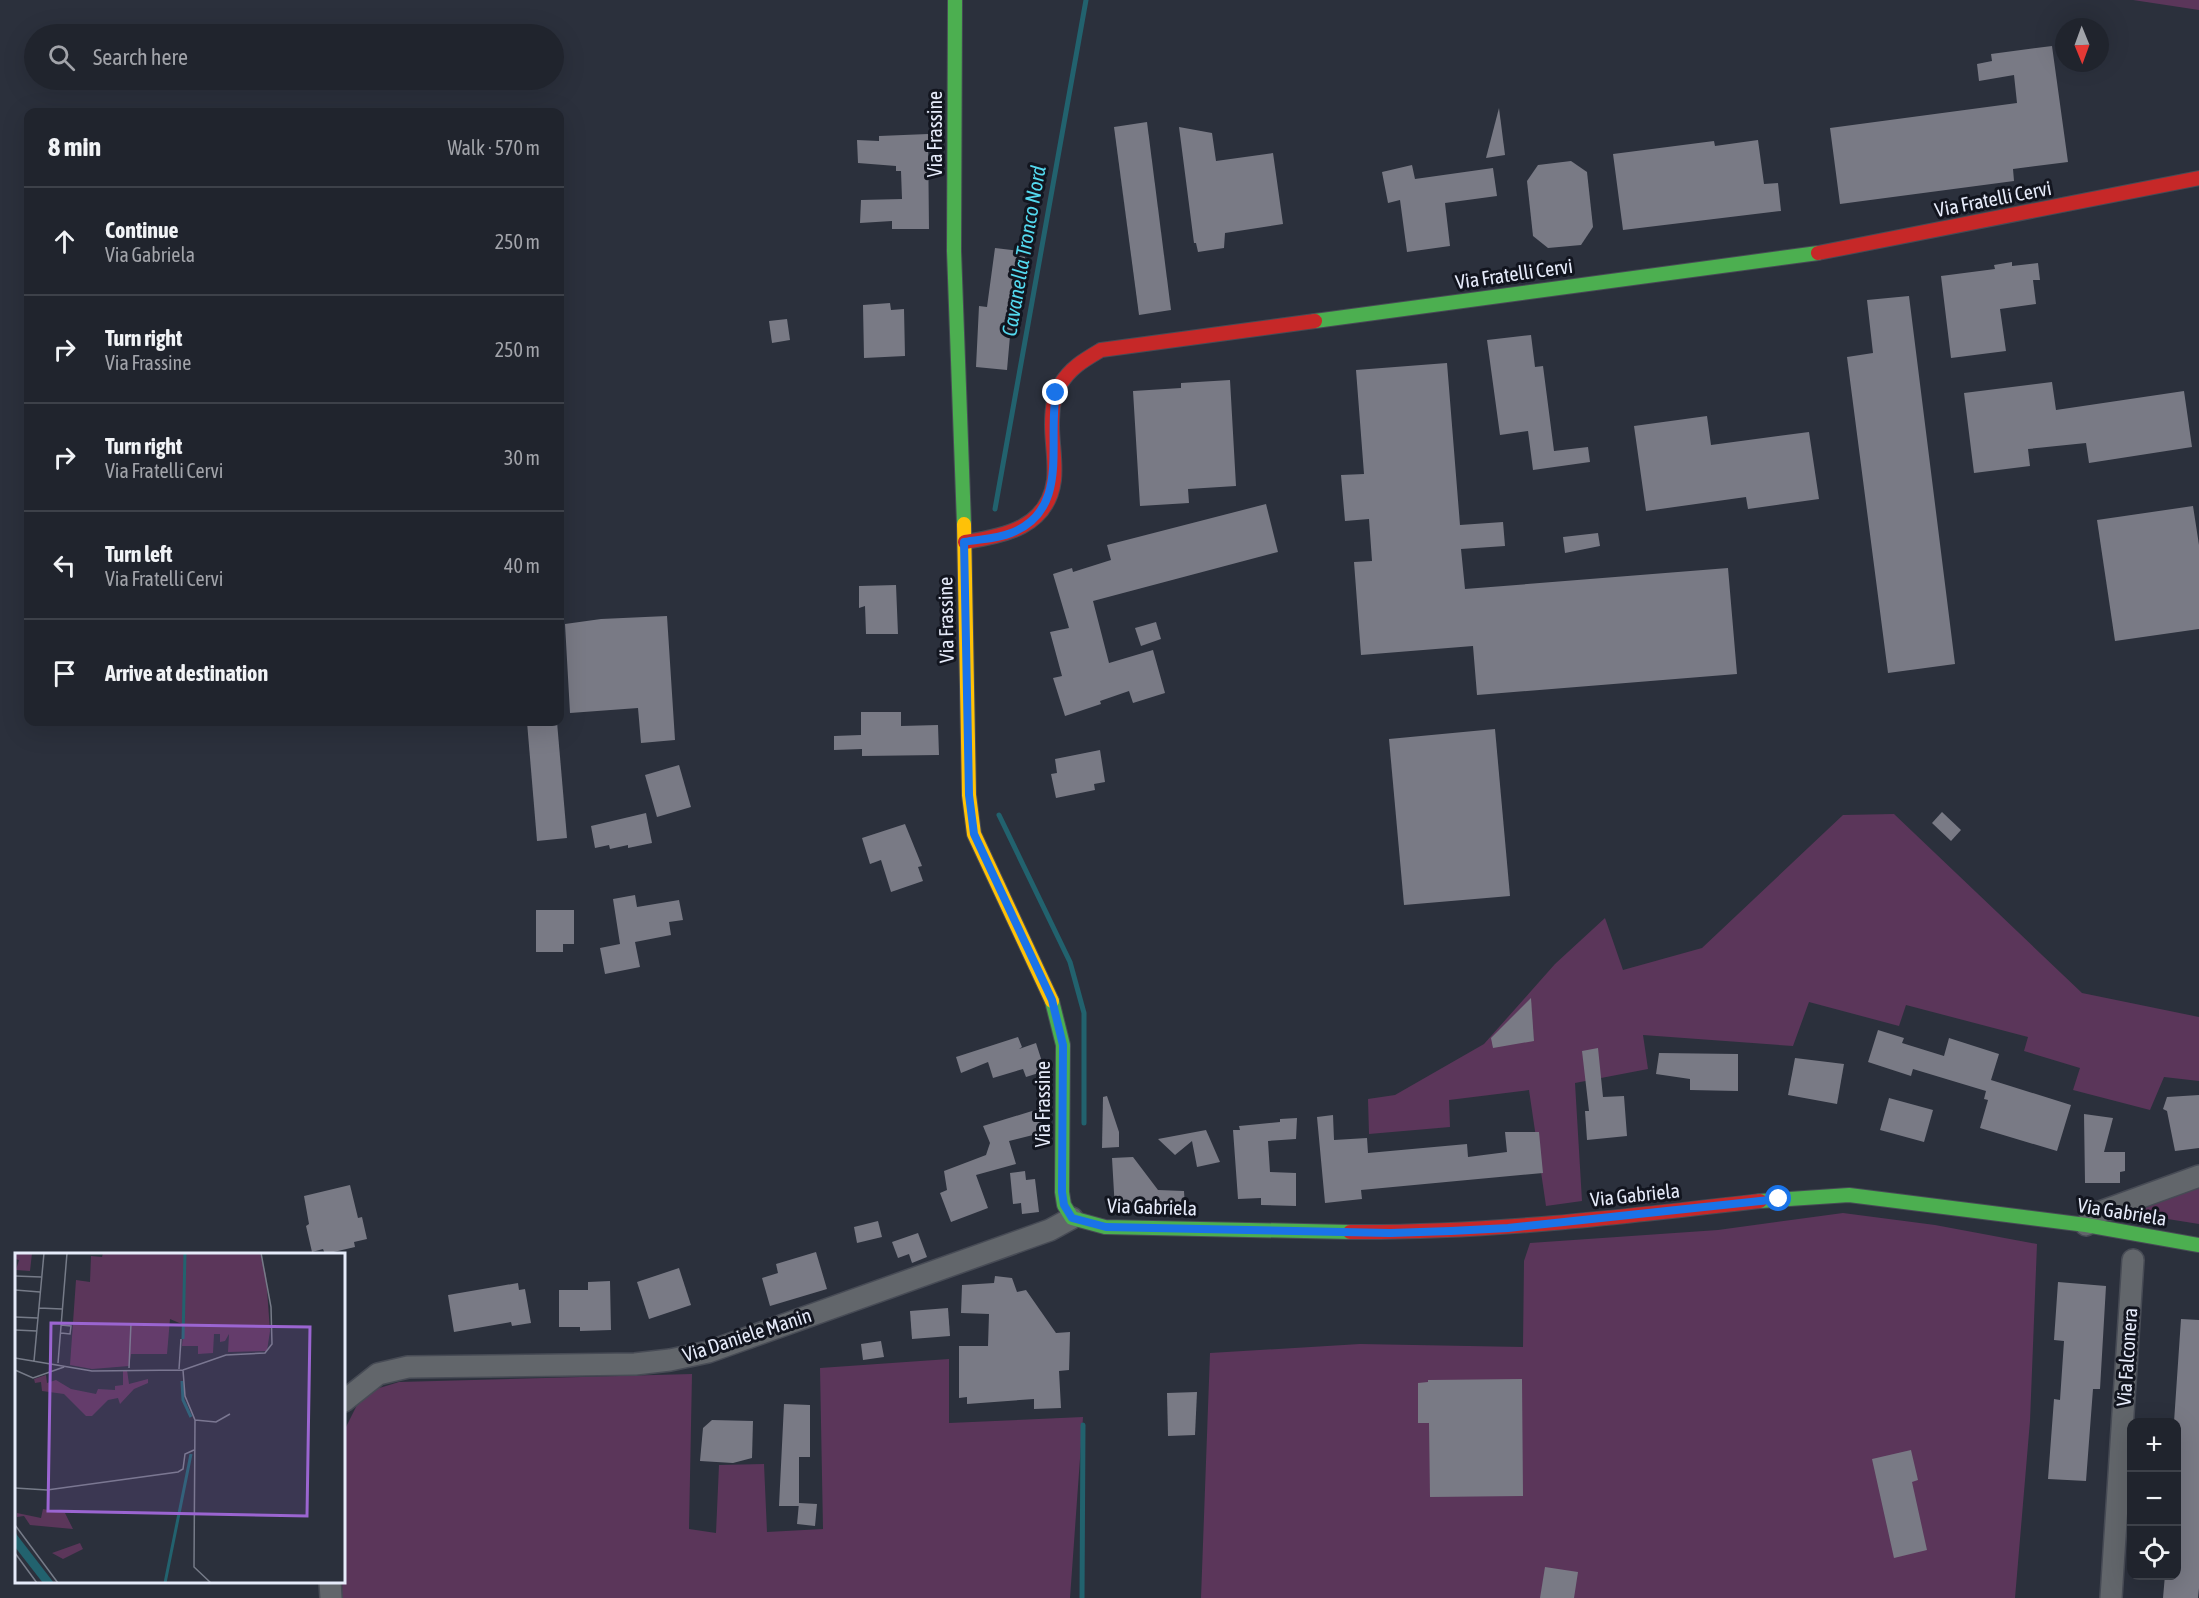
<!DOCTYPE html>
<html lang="en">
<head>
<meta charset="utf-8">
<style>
  :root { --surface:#20242d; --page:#2d3039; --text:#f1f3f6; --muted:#a2a4aa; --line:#3d4149 }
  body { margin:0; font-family:"Asap Condensed",sans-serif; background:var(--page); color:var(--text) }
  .controls { position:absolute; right:18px; bottom:18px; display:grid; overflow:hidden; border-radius:12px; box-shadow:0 6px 24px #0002 }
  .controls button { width:54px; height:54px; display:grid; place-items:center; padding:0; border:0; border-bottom:2px solid var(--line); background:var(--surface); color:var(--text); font:30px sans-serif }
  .compass { position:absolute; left:2055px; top:18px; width:54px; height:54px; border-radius:50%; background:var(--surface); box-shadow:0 6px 24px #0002; rotate:179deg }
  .stop { position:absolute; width:18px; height:18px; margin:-14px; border:4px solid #1a73e8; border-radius:50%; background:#fff }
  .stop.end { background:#1a73e8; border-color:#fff; box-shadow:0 2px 6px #0008 }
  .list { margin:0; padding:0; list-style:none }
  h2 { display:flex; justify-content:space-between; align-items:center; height:78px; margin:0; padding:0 24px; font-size:26px }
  h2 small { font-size:20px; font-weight:400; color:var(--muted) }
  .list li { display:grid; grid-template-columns:39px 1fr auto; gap:18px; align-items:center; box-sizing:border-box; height:108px; padding:0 24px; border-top:2px solid var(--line) }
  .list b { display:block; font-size:22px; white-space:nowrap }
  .list p { margin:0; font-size:20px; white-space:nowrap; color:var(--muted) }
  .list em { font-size:20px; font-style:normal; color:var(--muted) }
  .icon { flex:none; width:33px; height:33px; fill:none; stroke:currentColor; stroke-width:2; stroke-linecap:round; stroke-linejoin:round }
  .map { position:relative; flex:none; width:2199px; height:1598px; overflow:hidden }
  .search { position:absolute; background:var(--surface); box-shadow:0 6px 24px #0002; left:24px; top:24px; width:540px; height:66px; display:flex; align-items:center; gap:15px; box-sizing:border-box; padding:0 21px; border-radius:33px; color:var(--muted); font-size:22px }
  .panel { position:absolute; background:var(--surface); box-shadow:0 6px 24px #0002; left:24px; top:108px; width:540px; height:618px; border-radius:12px }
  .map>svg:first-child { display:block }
  .green { fill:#5b365a }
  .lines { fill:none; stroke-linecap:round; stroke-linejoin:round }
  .stream { stroke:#22626e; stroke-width:5 }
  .building { fill:#797a85 }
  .street-casing { stroke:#474b55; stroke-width:24 }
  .fast-casing { stroke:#474b55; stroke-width:16 }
  .slow-casing { stroke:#474b55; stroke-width:16 }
  .jam-casing { stroke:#474b55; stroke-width:16 }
  .street { stroke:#62666b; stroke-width:21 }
  .fast { stroke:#4caf50; stroke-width:14 }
  .slow { stroke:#ffc107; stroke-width:14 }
  .jam { stroke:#c62828; stroke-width:14 }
  .route { stroke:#1a73e8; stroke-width:8 }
  .labels { text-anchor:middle; stroke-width:6; stroke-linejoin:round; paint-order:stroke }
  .street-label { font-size:20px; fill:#e6ebfa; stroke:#12151f }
  .water-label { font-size:21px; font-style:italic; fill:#54d9ef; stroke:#12151f }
  .inset-river { fill:none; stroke:#22626e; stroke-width:3 }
  .inset-road { fill:none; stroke:#767b88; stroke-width:1.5 }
  .view { fill:#9b65d1; fill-opacity:0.15; stroke:#9b65d1; stroke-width:3 }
  .inset-edge { fill:none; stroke:#e6ebfa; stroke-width:3 }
</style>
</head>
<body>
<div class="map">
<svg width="2199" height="1598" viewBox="0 0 2199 1598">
  <rect width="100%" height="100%" fill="#2b303c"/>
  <g class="green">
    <polygon points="2133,0 2199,0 2199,10"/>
    <polygon points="1894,814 2082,993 2199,1017 2199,1081 2164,1077 2150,1110 2073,1090 2080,1068 2024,1051 2028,1037 1906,1005 1899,1026 1809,1002 1793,1046 1643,1035 1648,1069 1575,1083 1582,1201 1546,1206 1529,1090 1449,1100 1450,1127 1369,1134 1368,1099 1395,1095 1484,1044 1555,964 1605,918 1623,970 1702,948 1843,815"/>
    <polygon points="2199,1188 2199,1224 2130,1213"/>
    <polygon points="1843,1213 1935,1225 2037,1244 2030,1421 2015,1598 1201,1598 1210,1353 1360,1344 1523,1347 1524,1261 1530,1243 1718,1230"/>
    <polygon points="949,1359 949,1423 1083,1417 1070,1598 342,1598 344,1431 363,1393 399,1382 692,1374 689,1529 716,1533 719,1465 764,1464 767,1532 823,1529 820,1368"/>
  </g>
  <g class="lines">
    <g class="stream">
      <polyline points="995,509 1086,0"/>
      <polyline points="999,815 1070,962 1084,1013 1084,1123"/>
      <polyline points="1082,1598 1083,1425"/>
    </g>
  </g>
  <g class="building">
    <polygon points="2052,46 2068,162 2013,169 2014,181 1840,204 1830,128 2017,103 2014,75 1979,81 1977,64 1992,61 1991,54"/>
    <polygon points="1499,108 1505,155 1486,158"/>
    <polygon points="1147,122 1171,310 1139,315 1114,127"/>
    <polygon points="1179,127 1212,133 1216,161 1273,153 1283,224 1225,233 1224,248 1198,252 1196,243 1194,243"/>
    <polygon points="928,134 929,229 892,229 892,221 860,223 861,200 902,199 901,171 896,171 896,166 858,163 857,140 879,141 879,136"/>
    <polygon points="1758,140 1764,184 1778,183 1781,211 1623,230 1613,154 1714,141 1715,146"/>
    <polygon points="1571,161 1587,172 1593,227 1581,245 1548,248 1533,236 1527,181 1538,165"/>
    <polygon points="1412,165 1415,179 1493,168 1497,196 1445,203 1450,246 1407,252 1400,200 1388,203 1382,172"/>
    <polygon points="995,248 1020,251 1019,256 1025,257 1021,286 1016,285 1013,336 1010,336 1007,370 976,367 979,306 987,307"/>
    <polygon points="2012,262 2012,266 2038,263 2040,280 2033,280 2036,304 2000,309 2006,351 1951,358 1941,276 1995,269 1994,265"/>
    <polygon points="1909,296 1955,664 1888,673 1847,357 1873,353 1867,300"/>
    <polygon points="890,303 891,310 904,309 905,356 864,358 863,305"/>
    <polygon points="787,319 790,340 772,343 769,321"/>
    <polygon points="1531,335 1535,367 1543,366 1554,451 1588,447 1590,462 1533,470 1528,431 1500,435 1487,340"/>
    <polygon points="1447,363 1460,525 1503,522 1505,546 1461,549 1465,589 1728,568 1737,674 1477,695 1473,646 1361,655 1354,562 1372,561 1369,519 1345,521 1341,475 1364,474 1356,370"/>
    <polygon points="1230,380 1236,486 1188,489 1189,503 1140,506 1133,391 1181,388 1181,383"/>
    <polygon points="2052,382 2056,410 2184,391 2192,447 2089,463 2086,443 2028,449 2030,466 1974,473 1964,393"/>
    <polygon points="1707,416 1711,445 1809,432 1819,499 1748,509 1746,497 1646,511 1634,426"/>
    <polygon points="1266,504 1278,552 1093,601 1109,663 1153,650 1165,693 1133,703 1129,691 1100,701 1101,704 1065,716 1053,678 1062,676 1050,632 1069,628 1053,574 1072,568 1073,572 1111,560 1107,545"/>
    <polygon points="2193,506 2199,545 2199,629 2115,641 2097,520"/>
    <polygon points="1598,533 1600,546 1565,553 1563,537"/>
    <polygon points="896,585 898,634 866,634 865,606 859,608 859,586"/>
    <polygon points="667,616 675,740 641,743 638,708 570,713 565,624 601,619"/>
    <polygon points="1156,622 1161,639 1141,646 1135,628"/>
    <polygon points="861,712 901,712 901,726 938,725 939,755 862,756 862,749 834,750 834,736 861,735"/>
    <polygon points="527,722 557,722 567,838 537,841"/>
    <polygon points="1495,729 1510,896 1404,905 1389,739"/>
    <polygon points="1100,750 1105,782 1094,784 1095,790 1056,798 1051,774 1057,773 1055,759"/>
    <polygon points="679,765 691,807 657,817 645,775"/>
    <polygon points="1942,812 1961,830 1951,841 1932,823"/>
    <polygon points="646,813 652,843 628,848 628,845 610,849 609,845 595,848 591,826"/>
    <polygon points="905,824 922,866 918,867 923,881 891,892 881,860 870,864 862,838"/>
    <polygon points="635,895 637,907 679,900 683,920 669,922 671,935 635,942 640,967 605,974 600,948 620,944 613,899"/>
    <polygon points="536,910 574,910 574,944 563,944 563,952 536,952"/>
    <polygon points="1531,998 1534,1041 1493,1048 1491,1038"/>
    <polygon points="1878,1030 1904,1038 1902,1043 1944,1056 1949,1038 1999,1054 1991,1080 2071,1105 2057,1151 1980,1128 1988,1100 1984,1099 1986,1091 1913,1069 1911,1076 1868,1062"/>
    <polygon points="1018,1037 1022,1047 1019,1049 1036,1043 1045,1071 1026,1077 1023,1069 993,1078 988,1062 961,1073 956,1057"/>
    <polygon points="1598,1048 1603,1097 1624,1096 1627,1136 1587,1140 1585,1111 1589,1111 1582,1051"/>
    <polygon points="1659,1053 1738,1054 1738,1091 1690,1090 1690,1079 1656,1074"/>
    <polygon points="1795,1058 1844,1064 1837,1104 1788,1095"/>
    <polygon points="2199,1095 2199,1148 2175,1151 2167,1111 2163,1109 2167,1097"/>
    <polygon points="1107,1096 1119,1132 1119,1147 1102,1148 1103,1097"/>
    <polygon points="1889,1098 1933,1110 1924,1142 1880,1130"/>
    <polygon points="1045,1107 1045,1132 1009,1141 1016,1164 976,1175 988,1208 951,1222 940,1193 947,1190 944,1171 986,1155 990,1143 983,1126"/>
    <polygon points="2084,1114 2113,1118 2104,1152 2125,1152 2125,1171 2120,1172 2120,1183 2085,1183"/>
    <polygon points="1333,1115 1334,1140 1367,1138 1368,1153 1467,1144 1468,1157 1507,1152 1505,1132 1539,1132 1543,1173 1361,1190 1362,1199 1325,1203 1317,1117"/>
    <polygon points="1297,1118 1296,1139 1268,1141 1270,1172 1296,1173 1296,1206 1261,1205 1261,1198 1238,1199 1233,1130 1240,1130 1239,1126 1280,1122 1280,1119"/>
    <polygon points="1206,1130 1220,1162 1197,1167 1192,1141 1175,1155 1158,1139"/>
    <polygon points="1133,1157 1158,1190 1184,1191 1185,1208 1115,1210 1112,1158"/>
    <polygon points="1025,1171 1026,1180 1035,1179 1039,1212 1022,1214 1021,1203 1013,1204 1010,1173"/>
    <polygon points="350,1185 358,1218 362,1217 367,1239 354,1242 355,1247 325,1254 323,1249 312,1252 306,1226 309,1224 304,1196"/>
    <polygon points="878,1221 882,1237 857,1243 854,1227"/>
    <polygon points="918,1233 927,1257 912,1263 909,1254 898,1258 892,1242"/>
    <polygon points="816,1252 827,1289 770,1306 762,1278 778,1273 776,1264"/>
    <polygon points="679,1268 691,1305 649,1319 637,1282"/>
    <polygon points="995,1276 1012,1278 1017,1292 1026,1290 1056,1333 1070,1332 1069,1370 1059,1371 1061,1408 1034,1409 1034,1399 967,1404 967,1397 959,1398 959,1346 988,1346 989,1314 961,1313 962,1285 994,1283"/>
    <polygon points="610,1281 611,1330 580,1331 580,1327 559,1327 559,1290 588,1290 588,1282"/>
    <polygon points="2058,1282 2106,1286 2100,1389 2093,1389 2086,1481 2048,1479 2054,1399 2060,1400 2064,1341 2054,1340"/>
    <polygon points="518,1283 519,1290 525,1289 531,1323 512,1326 511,1322 454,1332 448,1295"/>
    <polygon points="948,1308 950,1336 912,1339 910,1311"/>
    <polygon points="2181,1319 2199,1320 2199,1588 2198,1598 2163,1598 2165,1575 2176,1575 2174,1422"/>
    <polygon points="881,1341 884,1357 863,1360 861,1344"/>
    <polygon points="1522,1379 1523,1496 1430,1497 1429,1423 1418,1423 1418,1383 1428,1382 1428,1380"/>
    <polygon points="1197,1392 1195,1435 1168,1436 1167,1393"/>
    <polygon points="784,1404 810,1405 810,1457 799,1457 799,1506 779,1506"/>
    <polygon points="712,1420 753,1421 752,1458 733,1463 700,1461 703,1428"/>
    <polygon points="1911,1450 1918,1480 1912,1482 1927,1550 1894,1558 1872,1459"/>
    <polygon points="799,1503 817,1504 815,1526 797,1524"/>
    <polygon points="1545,1567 1578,1572 1574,1598 1540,1598"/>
  </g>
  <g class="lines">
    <defs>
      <g id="street">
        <polyline points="2086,1225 2097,1213 2199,1176"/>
        <polyline points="344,1401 378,1374 408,1367 635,1364 670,1360 708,1352 1050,1230 1072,1218"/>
        <polyline points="330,1582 331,1598"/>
        <polyline points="2111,1598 2133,1260"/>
      </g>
      <g id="fast">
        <polyline points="955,0 954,251 964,524"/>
        <polyline points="1315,321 1818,253"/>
        <polyline points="1052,1001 1063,1045 1062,1192 1064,1205 1072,1218 1105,1227 1350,1232"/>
        <polyline points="1760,1201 1849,1195 2086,1225 2199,1245"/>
      </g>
      <polyline id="slow" points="964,524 969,795 974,834 1052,1001"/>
      <g id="jam">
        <polyline points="1818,253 2199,178"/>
        <path d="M965,542C1005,536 1048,527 1054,480C1056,462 1052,443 1052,425C1052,412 1053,396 1060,385C1070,368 1084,360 1101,350L1315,321"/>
        <path d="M1350,1232C1487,1233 1623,1217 1760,1201"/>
      </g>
    </defs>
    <use href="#street" class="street-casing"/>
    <use href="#fast" class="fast-casing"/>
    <use href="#slow" class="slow-casing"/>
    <use href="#jam" class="jam-casing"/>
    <use href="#street" class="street"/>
    <use href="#fast" class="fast"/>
    <use href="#slow" class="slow"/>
    <use href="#jam" class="jam"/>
  </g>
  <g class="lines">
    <path class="route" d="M1056,393C1047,443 1071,510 1011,533C997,539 979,539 964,542L969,795L974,834L1052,1000L1063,1045L1062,1192L1064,1205L1072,1218L1106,1227L1390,1233L1451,1231L1508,1228L1779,1199"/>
  </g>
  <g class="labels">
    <g class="street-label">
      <text transform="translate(935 134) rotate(-90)" y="7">Via Frassine</text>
      <text transform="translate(1993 199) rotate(-11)" y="7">Via Fratelli Cervi</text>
      <text transform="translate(1514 274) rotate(-8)" y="7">Via Fratelli Cervi</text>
      <text transform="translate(946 620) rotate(-91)" y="7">Via Frassine</text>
      <text transform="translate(1043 1104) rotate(-90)" y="7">Via Frassine</text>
      <text transform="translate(1635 1195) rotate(-6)" y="7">Via Gabriela</text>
      <text transform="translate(1152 1207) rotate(2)" y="7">Via Gabriela</text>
      <text transform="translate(2122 1212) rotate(9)" y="7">Via Gabriela</text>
      <text transform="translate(747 1335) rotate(-18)" y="7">Via Daniele Manin</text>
      <text transform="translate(2127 1357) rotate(-86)" y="7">Via Falconera</text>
    </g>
    <g class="water-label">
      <text transform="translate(1024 251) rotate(-80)" y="7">Cavanella Tronco Nord</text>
    </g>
  </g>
  <g transform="translate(15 1253)">
    <rect width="330" height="330" fill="#2b303c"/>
    <path d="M1,0H17L15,18L1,17L4,7L0,6ZM88,0H245L251,22L255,78L252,98L213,99L214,81L210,88L205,89V81H199L198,100L183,101V93H167L169,72L155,66L152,101H116L114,113L77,116L55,112L61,27L75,29L76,3L87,4ZM112,117L114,131L133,126V130L119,136L105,151L103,145L93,147L77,163H71L49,141L27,138L26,129L20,130L19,126L31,122L32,130L41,127L56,136L81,141L83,136L100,137V133L108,132V118ZM28,256L50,260L58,276L15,272L9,263L2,264V260L26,265ZM65,290L68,296L48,306L37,300Z" fill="#5b365a"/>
    <path d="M0,278L2,282L39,330H28L0,294Z" fill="#22626e"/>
    <path class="inset-river" d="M168,86L170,0M167,128L168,147L176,164M150,330L176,201"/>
    <path class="inset-road" d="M0,23L26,24M0,37L25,39M24,55L47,56M0,64L23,65M0,77L22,78M46,80L55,81L56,73L46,72M0,105L77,118L168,117L211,102L250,100L257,91L256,54L246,0M19,108L29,0M43,110L52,0M114,115L116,70M164,116L166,86M0,117L18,125L49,114M168,117L170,143L180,167L179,314L196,330M180,167L201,169L215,161M0,235L32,237L163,219L168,216L170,201L179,197M0,272L43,330M0,300L22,330"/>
    <path class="view" d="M36,70L295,74L292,263L33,258Z"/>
    <rect width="330" height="330" class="inset-edge"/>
  </g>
</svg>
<div class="controls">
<button>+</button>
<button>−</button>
<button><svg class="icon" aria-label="locate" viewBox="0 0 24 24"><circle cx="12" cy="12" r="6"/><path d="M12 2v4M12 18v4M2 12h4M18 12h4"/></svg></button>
</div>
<svg class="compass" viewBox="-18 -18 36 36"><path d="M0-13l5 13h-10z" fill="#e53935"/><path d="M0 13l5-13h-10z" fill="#a2a4aa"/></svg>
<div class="stop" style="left:1779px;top:1199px"></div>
<div class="stop end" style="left:1056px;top:393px"></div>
<div class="search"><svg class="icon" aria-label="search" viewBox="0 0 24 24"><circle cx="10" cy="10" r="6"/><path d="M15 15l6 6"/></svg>Search here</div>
<section class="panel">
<h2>8 min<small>Walk · 570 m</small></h2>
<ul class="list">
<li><svg class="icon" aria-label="ahead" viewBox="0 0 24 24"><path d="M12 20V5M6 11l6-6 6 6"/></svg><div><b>Continue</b><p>Via Gabriela</p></div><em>250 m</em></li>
<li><svg class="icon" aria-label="right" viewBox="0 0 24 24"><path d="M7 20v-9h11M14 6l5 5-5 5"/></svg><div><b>Turn right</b><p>Via Frassine</p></div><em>250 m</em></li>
<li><svg class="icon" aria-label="right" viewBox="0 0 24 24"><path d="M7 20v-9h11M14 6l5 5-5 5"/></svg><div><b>Turn right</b><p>Via Fratelli Cervi</p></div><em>30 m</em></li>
<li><svg class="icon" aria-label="left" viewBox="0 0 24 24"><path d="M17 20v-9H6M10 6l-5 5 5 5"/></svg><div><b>Turn left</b><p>Via Fratelli Cervi</p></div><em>40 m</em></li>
<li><svg class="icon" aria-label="arrive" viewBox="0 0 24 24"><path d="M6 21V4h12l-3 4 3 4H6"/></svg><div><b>Arrive at destination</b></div></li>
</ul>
</section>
</div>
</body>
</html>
